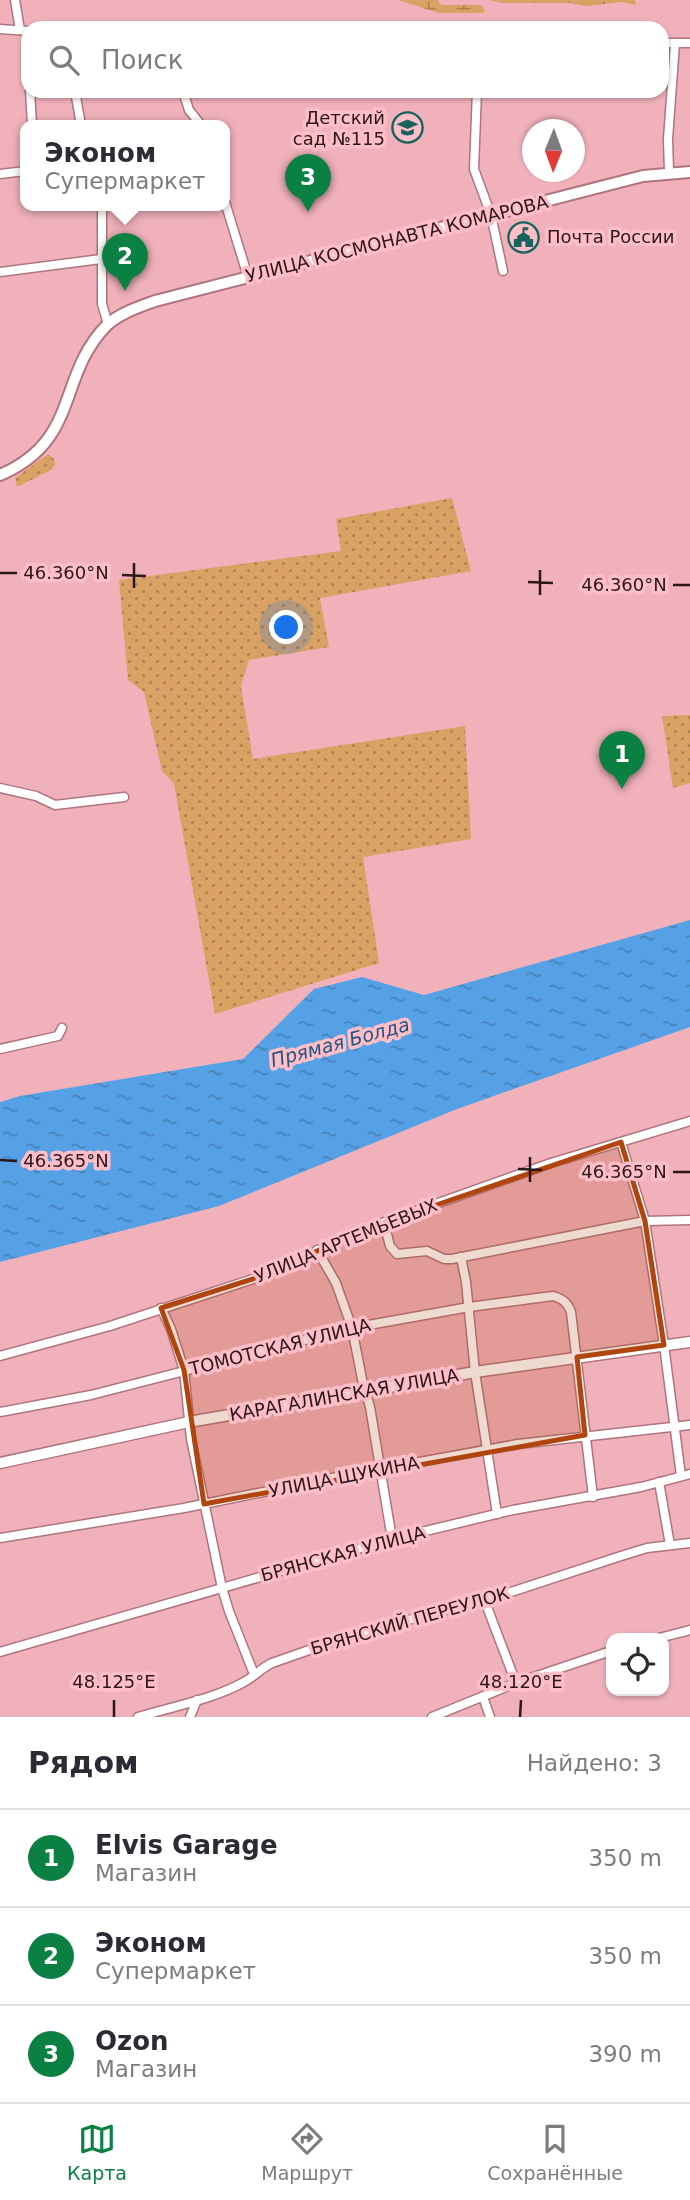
<!DOCTYPE html>
<html lang="ru">
<head>
<meta charset="utf-8">
<style>
  :root { --surface:#fff; --page:#f7f7f7; --text:#2b2b33; --muted:#7c7c81; --line:#e1e1e2; --accent:#0b8043 }
  body { margin:0; font-family:"DejaVu Sans",sans-serif; background:var(--page); color:var(--text) }
  .controls { position:absolute; right:21px; bottom:21px; display:grid; overflow:hidden; border-radius:14px; box-shadow:0 2px 5px #0004 }
  .controls button { width:63px; height:63px; display:grid; place-items:center; padding:0; border:0; border-bottom:2px solid var(--line); background:var(--surface); color:var(--text); font:35px sans-serif }
  .compass { position:absolute; left:522px; top:119px; width:63px; height:63px; border-radius:50%; background:var(--surface); box-shadow:0 2px 5px #0004; rotate:181deg }
  .you { position:absolute; left:287px; top:628px; width:24px; height:24px; margin:-18px; border:5px solid #fff; border-radius:50%; background:#1a73e8; box-shadow:0 0 0 10px #1a73e833 }
  .badge { display:grid; place-items:center; width:46px; height:46px; border-radius:50%; background:var(--accent); color:#fff; font-size:23px; font-weight:700 }
  .pin { position:absolute; translate:-50% -58px; filter:drop-shadow(0 2px 4px #0008) }
  .pin::after { content:''; position:absolute; top:37px; width:24px; height:21px; background:inherit; clip-path:polygon(0 0,100% 0,50% 100%) }
  .popup { position:absolute; left:20px; top:120px; width:210px; height:91px; box-sizing:border-box; display:grid; place-content:center; border-radius:14px; background:var(--surface); filter:drop-shadow(0 2px 5px #0005); font-size:23px; white-space:nowrap; color:var(--muted) }
  .popup b { font-size:26px; color:var(--text) }
  .popup::after { content:''; position:absolute; left:50%; top:100%; margin-left:-14px; border:14px solid transparent; border-top-color:var(--surface) }
  .list { margin:0; padding:0; list-style:none }
  h2 { display:flex; justify-content:space-between; align-items:center; height:91px; margin:0; padding:0 28px; font-size:30px }
  h2 small { font-size:23px; font-weight:400; color:var(--muted) }
  .list li { display:grid; grid-template-columns:46px 1fr auto; gap:21px; align-items:center; box-sizing:border-box; height:98px; padding:0 28px; border-top:2px solid var(--line) }
  .list b { display:block; font-size:26px; white-space:nowrap }
  .list p { margin:0; font-size:23px; white-space:nowrap; color:var(--muted) }
  .list em { font-size:23px; font-style:normal; color:var(--muted) }
  .icon { flex:none; width:38px; height:38px; fill:none; stroke:currentColor; stroke-width:2; stroke-linecap:round; stroke-linejoin:round }
  .map { position:relative; flex:none; width:690px; height:1717px; overflow:hidden }
  .search { position:absolute; background:var(--surface); box-shadow:0 2px 5px #0004; left:21px; right:21px; top:21px; height:77px; display:flex; align-items:center; gap:18px; box-sizing:border-box; padding:0 24px; border-radius:21px; color:var(--muted); font-size:26px }
  .sheet { height:385px; background:var(--surface) }
  nav { display:flex; justify-content:space-around; align-items:center; box-sizing:border-box; height:98px; border-top:2px solid var(--line); background:var(--surface); font-size:19px; color:var(--muted) }
  nav a { display:grid; justify-items:center; gap:4px }
  nav .on { color:var(--accent) }
  .map>svg:first-child { display:block }
  .grass { fill:url(#grass-dots) }
  .wetland { fill:url(#wetland-marsh) }
  .water { fill:url(#water-ripples) }
  .lines { fill:none; stroke-linecap:round; stroke-linejoin:round }
  .minor-casing { stroke:#af757e; stroke-width:11 }
  .tertiary-casing { stroke:#af757e; stroke-width:13 }
  .secondary-casing { stroke:#af757e; stroke-width:14 }
  .minor { stroke:#fff; stroke-width:8 }
  .tertiary { stroke:#fff; stroke-width:10 }
  .secondary { stroke:#fff; stroke-width:10 }
  .marked { fill:#b04510; fill-opacity:0.2; stroke:#b04510; stroke-width:5; stroke-linejoin:round }
  .ticks { fill:none; stroke:#2d161a; stroke-width:2.5 }
  .labels { text-anchor:middle; stroke-width:7; stroke-linejoin:round; paint-order:stroke }
  .poi-label { font-size:18px; fill:#2d161a; stroke:#febec8; text-anchor:end }
  .street-label { font-size:18px; fill:#2d161a; stroke:#febec8 }
  .water-label { font-size:19px; font-style:italic; fill:#215583; stroke:#febec8 }
  .ticks-label { font-size:18px; text-anchor:middle; fill:#2d161a; stroke:#febec8; stroke-width:7; stroke-linejoin:round; paint-order:stroke }
</style>
</head>
<body>
<div class="map">
<svg width="690" height="1717" viewBox="0 0 690 1717">
  <defs>
    <pattern id="grass-dots" width="8" height="8" patternUnits="userSpaceOnUse" patternTransform="scale(1.75)"><rect width="8" height="8" fill="#d9a264"/><path d="M2 2h.1M6 6h.1" fill="none" stroke="#b08352" stroke-width="1.8" stroke-linecap="round"/></pattern>
    <pattern id="wetland-marsh" width="20" height="14" patternUnits="userSpaceOnUse" patternTransform="scale(1.75)"><rect width="20" height="14" fill="#d9a264"/><path d="M1 5h8M5 5V1M11 12h8M15 12V8" fill="none" stroke="#b08352"/></pattern>
    <pattern id="water-ripples" width="26" height="14" patternUnits="userSpaceOnUse" patternTransform="scale(1.75)"><rect width="26" height="14" fill="#56a1e6"/><path d="M2 4q2-2 4 0t4 0M15 11q2-2 4 0t4 0" fill="none" stroke="#4882ba"/></pattern>
  </defs>
  <rect width="100%" height="100%" fill="#f0b1bb"/>
  <g class="grass">
    <polygon points="48,454 54,459 55,465 51,470 17,487 15,478"/>
    <polygon points="452,498 471,571 320,598 329,647 249,660 241,686 253,759 465,726 471,839 363,857 379,963 215,1014 174,784 162,771 144,692 128,680 119,580 341,551 336,519"/>
    <polygon points="690,715 690,783 673,788 662,716"/>
  </g>
  <g class="wetland">
    <polygon points="362,0 439,0 438,2 442,5 481,5 485,11 483,13 439,13 398,0"/>
    <polygon points="489,0 635,0 636,5 622,2 586,6 568,3 503,3"/>
  </g>
  <polygon class="water" points="690,920 690,1027 457,1109 219,1206 0,1262 0,1102 20,1096 243,1059 314,989 362,977 424,995"/>
  <g class="lines">
    <defs>
      <g id="minor">
        <polyline points="15,0 20,30"/>
        <polyline points="0,29 28,31"/>
        <polyline points="662,43 675,43 668,139 669,172"/>
        <polyline points="675,43 690,43"/>
        <polyline points="30,91 32,125"/>
        <polyline points="75,91 81,125"/>
        <polyline points="183,91 189,110 201,125"/>
        <polyline points="477,91 474,169 491,215 503,271"/>
        <polyline points="0,174 25,171"/>
        <polyline points="225,202 248,277"/>
        <polyline points="102,205 102,304 108,324"/>
        <polyline points="0,272 101,259"/>
        <polyline points="0,788 36,796 55,805 124,797"/>
        <polyline points="0,1049 58,1036 62,1028"/>
        <polyline points="621,1142 645,1221 664,1345 681,1476"/>
        <polyline points="384,1223 390,1246 397,1254 427,1251 444,1259 452,1259 645,1221 690,1220"/>
        <polyline points="317,1250 336,1283 352,1328 362,1379 370,1407 392,1539"/>
        <polyline points="461,1257 466,1282 475,1372 497,1514"/>
        <polyline points="161,1308 171,1329 184,1370 191,1439 222,1588 229,1611 254,1674"/>
        <polyline points="0,1356 110,1326 271,1273 357,1232 551,1163 690,1121"/>
        <path d="M0,1412L91,1395L352,1328L469,1307L553,1296C563,1299 567,1302 571,1312L593,1497"/>
        <polyline points="659,1482 670,1545"/>
        <polyline points="0,1538 184,1508 332,1478 518,1444 690,1425"/>
        <polyline points="484,1599 516,1683"/>
        <polyline points="659,1638 690,1630"/>
        <polyline points="0,1652 392,1539 513,1510 641,1487 690,1474"/>
        <polyline points="483,1697 490,1717"/>
        <path d="M138,1717C171,1707 214,1699 244,1682C254,1677 261,1668 272,1663L352,1635L505,1594L621,1556L647,1548L690,1543"/>
        <polyline points="190,1717 197,1700"/>
        <polyline points="432,1717 516,1683 611,1651"/>
      </g>
      <polyline id="tertiary" points="0,1463 189,1422 475,1372 690,1342"/>
      <path id="secondary" d="M0,475C81,440 56,377 107,325C120,313 139,307 155,301L643,176L690,172"/>
    </defs>
    <use href="#minor" class="minor-casing"/>
    <use href="#tertiary" class="tertiary-casing"/>
    <use href="#secondary" class="secondary-casing"/>
    <use href="#minor" class="minor"/>
    <use href="#tertiary" class="tertiary"/>
    <use href="#secondary" class="secondary"/>
  </g>
  <path class="marked" d="M621,1142L645,1221L664,1345L577,1357L585,1435L204,1504L184,1370L161,1308L271,1273L357,1232Z"/>
  <path class="ticks" d="M0,573H17M122,575L146,576M528,582L553,583M673,585H690M134,588V563M540,595V570M0,1160L17,1161M518,1169L542,1170M673,1172H690M530,1182V1157M114,1717V1700M520,1717L521,1700"/>
  <defs>
    <symbol id="school-ring" viewBox="-11 -11 22 22"><circle r="9.5" fill="#febec8" stroke="#17645f" stroke-width="1.5"/><path d="M0-5L7-2L0 1L-7-2ZM-4 1L0 2.5L4 1V4Q0 6-4 4Z" fill="#17645f"/></symbol>
    <symbol id="civic-ring" viewBox="-11 -11 22 22"><circle r="9.5" fill="#febec8" stroke="#17645f" stroke-width="1.5"/><path d="M-.6-6.5H3V-4.5H.6V-3L4-1V1h2V6H-6V1h2V-1L-.6-3ZM-1.2 2.5V6h2.4V2.5Z" fill="#17645f"/></symbol>
  </defs>
  <g fill-rule="evenodd">
    <use href="#school-ring" x="390" y="110" width="35" height="35"/>
    <use href="#civic-ring" x="506" y="220" width="35" height="35"/>
  </g>
  <g class="labels">
    <g class="poi-label">
      <text x="385" y="124">Детский<tspan x="385" dy="21">сад №115</tspan></text>
      <text x="547" y="243" text-anchor="start">Почта России</text>
    </g>
    <g class="street-label">
      <text transform="translate(397 239) rotate(-14)" y="6">УЛИЦА КОСМОНАВТА КОМАРОВА</text>
      <text transform="translate(346 1241) rotate(-22)" y="6">УЛИЦА АРТЕМЬЕВЫХ</text>
      <text transform="translate(280 1347) rotate(-14)" y="6">ТОМОТСКАЯ УЛИЦА</text>
      <text transform="translate(344 1395) rotate(-10)" y="6">КАРАГАЛИНСКАЯ УЛИЦА</text>
      <text transform="translate(344 1477) rotate(-11)" y="6">УЛИЦА ЩУКИНА</text>
      <text transform="translate(343 1554) rotate(-15)" y="6">БРЯНСКАЯ УЛИЦА</text>
      <text transform="translate(410 1621) rotate(-16)" y="6">БРЯНСКИЙ ПЕРЕУЛОК</text>
    </g>
    <g class="water-label">
      <text transform="translate(340 1042) rotate(-15)" y="7">Прямая Болда</text>
    </g>
  </g>
  <g class="ticks-label">
    <text x="66" y="579">46.360°N</text>
    <text x="624" y="591">46.360°N</text>
    <text x="66" y="1167">46.365°N</text>
    <text x="624" y="1178">46.365°N</text>
    <text x="114" y="1688">48.125°E</text>
    <text x="521" y="1688">48.120°E</text>
  </g>
</svg>
<div class="controls">
<button><svg class="icon" aria-label="locate" viewBox="0 0 24 24"><circle cx="12" cy="12" r="6"/><path d="M12 2v4M12 18v4M2 12h4M18 12h4"/></svg></button>
</div>
<svg class="compass" viewBox="-18 -18 36 36"><path d="M0-13l5 13h-10z" fill="#e53935"/><path d="M0 13l5-13h-10z" fill="#7c7c81"/></svg>
<div class="you"></div>
<div class="pin badge" style="left:622px;top:789px">1</div>
<div class="pin badge" style="left:125px;top:291px">2</div>
<div class="popup"><b>Эконом</b>Супермаркет</div>
<div class="pin badge" style="left:308px;top:212px">3</div>
<div class="search"><svg class="icon" aria-label="search" viewBox="0 0 24 24"><circle cx="10" cy="10" r="6"/><path d="M15 15l6 6"/></svg>Поиск</div>
</div>
<section class="sheet">
<h2>Рядом<small>Найдено: 3</small></h2>
<ul class="list">
<li><span class="badge">1</span><div><b>Elvis Garage</b><p>Магазин</p></div><em>350 m</em></li>
<li><span class="badge">2</span><div><b>Эконом</b><p>Супермаркет</p></div><em>350 m</em></li>
<li><span class="badge">3</span><div><b>Ozon</b><p>Магазин</p></div><em>390 m</em></li>
</ul>
</section>
<nav>
<a class="on"><svg class="icon" aria-label="map" viewBox="0 0 24 24"><path d="M3 6l6-2 6 2 6-2v14l-6 2-6-2-6 2zM9 4v14M15 6v14"/></svg>Карта</a>
<a><svg class="icon" aria-label="directions" viewBox="0 0 24 24"><path d="M12 3l9 9-9 9-9-9zM9 14v-3h6M13 9l2 2-2 2"/></svg>Маршрут</a>
<a><svg class="icon" aria-label="saved" viewBox="0 0 24 24"><path d="M7 4h10v16l-5-4-5 4z"/></svg>Сохранённые</a>
</nav>
</body>
</html>
